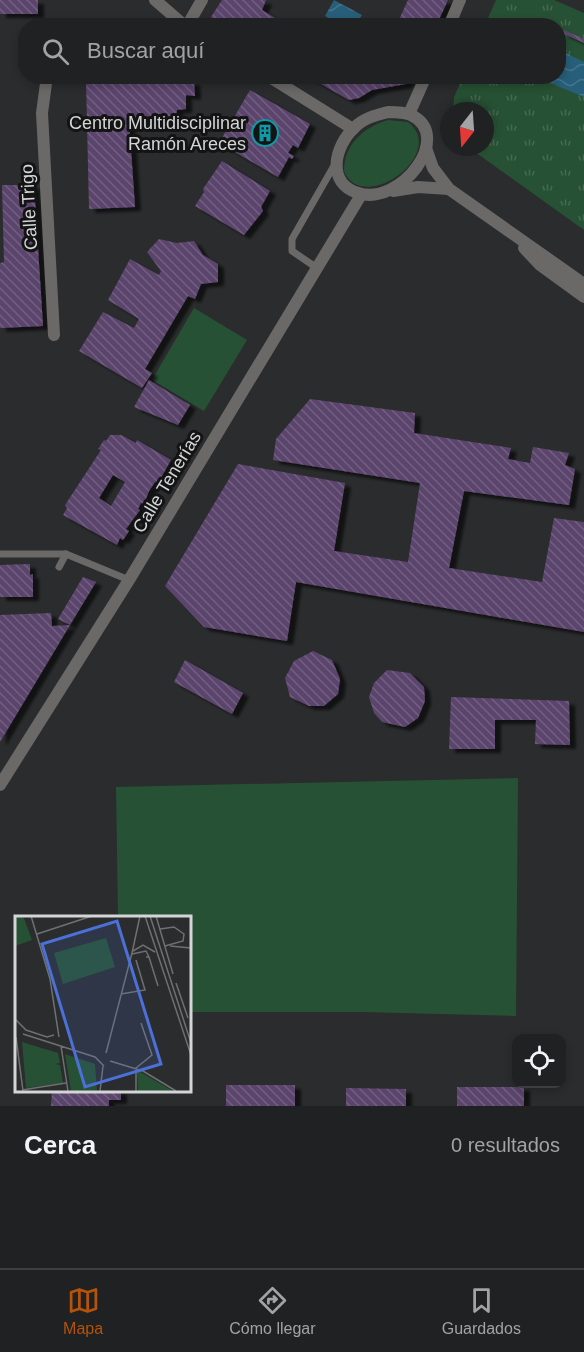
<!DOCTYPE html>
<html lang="es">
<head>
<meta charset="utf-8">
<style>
  :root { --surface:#202122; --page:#28292a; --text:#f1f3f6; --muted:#a2a3a5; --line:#3d3e40; --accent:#b45309 }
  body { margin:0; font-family:Arial,sans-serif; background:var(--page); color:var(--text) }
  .controls { position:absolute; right:18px; bottom:18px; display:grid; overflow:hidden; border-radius:12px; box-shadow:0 3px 9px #0003 }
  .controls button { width:54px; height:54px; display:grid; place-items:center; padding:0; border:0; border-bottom:2px solid var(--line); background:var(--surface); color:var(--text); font:30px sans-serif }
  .compass { position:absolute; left:440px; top:102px; width:54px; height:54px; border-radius:50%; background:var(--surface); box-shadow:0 3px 9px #0003; rotate:197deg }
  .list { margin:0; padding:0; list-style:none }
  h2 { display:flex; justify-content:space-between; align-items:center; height:78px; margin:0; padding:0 24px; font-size:26px }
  h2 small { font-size:20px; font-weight:400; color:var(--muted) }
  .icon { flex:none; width:33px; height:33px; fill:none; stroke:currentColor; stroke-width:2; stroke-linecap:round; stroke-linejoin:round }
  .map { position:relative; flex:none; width:584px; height:1106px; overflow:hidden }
  .search { position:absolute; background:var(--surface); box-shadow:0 3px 9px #0003; left:18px; right:18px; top:18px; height:66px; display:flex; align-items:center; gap:15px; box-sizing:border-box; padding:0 21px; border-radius:24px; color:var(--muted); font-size:22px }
  .sheet { height:162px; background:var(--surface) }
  nav { display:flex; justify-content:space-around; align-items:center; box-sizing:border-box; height:84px; border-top:2px solid var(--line); background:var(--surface); font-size:16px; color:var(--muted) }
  nav a { display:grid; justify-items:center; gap:3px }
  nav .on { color:var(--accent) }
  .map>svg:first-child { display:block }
  .grass { fill:url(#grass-tufts) }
  .garden { fill:#275134 }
  .water { fill:url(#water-waves) }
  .building { fill:url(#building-back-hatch); fill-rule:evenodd; filter:url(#shadow) }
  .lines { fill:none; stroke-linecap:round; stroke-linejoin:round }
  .lane { stroke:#6a6968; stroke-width:7 }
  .street { stroke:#6a6968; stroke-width:12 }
  .labels { text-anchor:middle; stroke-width:6; stroke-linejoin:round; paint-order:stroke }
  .poi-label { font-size:18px; fill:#d4d5d6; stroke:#141415; text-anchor:end }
  .street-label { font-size:18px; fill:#d4d5d6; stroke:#141415 }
  .inset-road { fill:none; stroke:#6f7071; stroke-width:1.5 }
  .view { fill:#4b70d8; fill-opacity:0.15; stroke:#4b70d8; stroke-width:3 }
  .inset-edge { fill:none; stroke:#d4d5d6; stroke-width:3 }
</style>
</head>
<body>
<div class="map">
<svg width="584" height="1106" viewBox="0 0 584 1106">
  <defs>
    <pattern id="grass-tufts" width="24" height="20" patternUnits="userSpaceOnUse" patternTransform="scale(1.5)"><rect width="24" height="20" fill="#275134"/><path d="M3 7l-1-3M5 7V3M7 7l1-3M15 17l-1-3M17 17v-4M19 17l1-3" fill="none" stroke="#456951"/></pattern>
    <pattern id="water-waves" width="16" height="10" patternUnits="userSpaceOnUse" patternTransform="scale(1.5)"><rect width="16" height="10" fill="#275f7a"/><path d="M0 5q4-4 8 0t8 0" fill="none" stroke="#45758c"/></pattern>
    <pattern id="building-back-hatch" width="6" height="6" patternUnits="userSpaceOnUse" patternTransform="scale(1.5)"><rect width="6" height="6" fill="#5c446d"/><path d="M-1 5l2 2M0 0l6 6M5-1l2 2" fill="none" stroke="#725e81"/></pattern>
    <filter id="shadow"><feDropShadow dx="6" dy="4" stdDeviation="1.5" flood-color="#0009"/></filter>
  </defs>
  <rect width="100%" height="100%" fill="#2b2c2e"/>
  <polygon class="grass" points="496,0 554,0 584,13 584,230 468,147 485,147 485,111 453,111 454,97 463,77 558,76 558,26 485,25"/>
  <g class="garden">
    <path d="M388,120L408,122C449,154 362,216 344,171C344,144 364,127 388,120Z"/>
    <polygon points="194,308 247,340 204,411 152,380"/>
    <polygon points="518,778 516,1016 361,1012 189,1012 189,917 118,917 116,787"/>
  </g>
  <g class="water">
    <polygon points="334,0 362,15 356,25 341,25 325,16"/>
    <polygon points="559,50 584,62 584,97 536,77 558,76"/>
  </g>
  <g class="building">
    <rect x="0" y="0" width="38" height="14"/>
    <polygon points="222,0 266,0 262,10 288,26 220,26 211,17"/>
    <polygon points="408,0 448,0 436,26 396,26"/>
    <polygon points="564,30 584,39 584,43 562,33"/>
    <polygon points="307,76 412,76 406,84 372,90 359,98 349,100"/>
    <polygon points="86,80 194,81 195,96 186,95 186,109 177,110 175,123 129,121 135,207 89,209"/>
    <polygon points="250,90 310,124 298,148 293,145 288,153 294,156 292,159 289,157 278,177 219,143"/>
    <polygon points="222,161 270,191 261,207 263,211 244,235 195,206 204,192 203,189"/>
    <polygon points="2,185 34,185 43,326 0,328 0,263 4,262"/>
    <polygon points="159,239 177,243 194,241 203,255 218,264 218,282 201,284 195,299 188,296 145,369 152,373 142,388 79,351 103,312 134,328 139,319 108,300 130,259 159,275 161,271 147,252"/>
    <polygon points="149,380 190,405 178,425 134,407"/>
    <polygon points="310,399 415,413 414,433 511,448 508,459 530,463 533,447 569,453 565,465 575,469 569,505 464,491 449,568 542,582 554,518 584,522 584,632 296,582 287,641 204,627 165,586 238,464 345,483 334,551 408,562 420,483 273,460 276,439"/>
    <path d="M110,435H121L136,443L137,440L171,460L158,483L155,482L149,491L144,504L141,503L138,509L140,510L126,529L129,531L123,540L120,538L117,545L63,515L67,508L65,505L101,450L98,449L104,440L106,441ZM113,475L125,482L111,506L99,498Z"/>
    <polygon points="30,564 30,575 33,574 33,597 0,597 0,565"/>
    <polygon points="83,577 96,582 70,625 58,619"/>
    <polygon points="51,613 52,626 70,625 0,742 0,615"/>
    <polygon points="313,651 332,660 340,679 338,694 324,706 309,706 290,697 285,678 294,661"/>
    <polygon points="185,660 243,693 232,714 174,682"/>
    <polygon points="387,670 410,673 424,687 425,701 418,718 405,727 382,722 374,713 369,697 374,683"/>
    <polygon points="451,697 569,701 570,745 535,744 536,720 495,720 495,749 449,749"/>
    <rect x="226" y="1085" width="69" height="21"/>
    <rect x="457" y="1087" width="67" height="19"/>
    <polygon points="346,1088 406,1089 406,1106 346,1106"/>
    <polygon points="52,1090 121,1090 121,1100 109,1100 109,1106 51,1106"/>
  </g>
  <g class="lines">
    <g class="lane">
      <polyline points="317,268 292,251 292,239 335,164"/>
      <polyline points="0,554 66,554 129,580"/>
      <polyline points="59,567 66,554"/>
    </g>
    <g class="street">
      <polyline points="155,0 185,26"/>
      <polyline points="187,26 202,0"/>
      <polyline points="449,26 460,0"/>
      <polyline points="47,76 42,113 54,335"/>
      <polyline points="268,76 353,129"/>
      <path d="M388,112C395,112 404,112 411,115C455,136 400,207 358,193C326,183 334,146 355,127C364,118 376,115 388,112Z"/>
      <polyline points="409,114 426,76"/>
      <polyline points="426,148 433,168 449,189 584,284"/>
      <polyline points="393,191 418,187 449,189"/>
      <polyline points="524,248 540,265 584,297"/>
      <polyline points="0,785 129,580 361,195"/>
    </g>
  </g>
  <defs>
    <symbol id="building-ring" viewBox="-11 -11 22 22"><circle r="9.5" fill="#141415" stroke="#0f9aa8" stroke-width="1.5"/><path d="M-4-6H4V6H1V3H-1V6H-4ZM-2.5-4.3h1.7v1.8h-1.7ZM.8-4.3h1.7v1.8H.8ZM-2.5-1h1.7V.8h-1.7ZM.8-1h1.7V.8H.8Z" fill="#0f9aa8"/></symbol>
  </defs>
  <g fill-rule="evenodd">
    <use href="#building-ring" x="250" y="118" width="30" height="30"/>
  </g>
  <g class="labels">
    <g class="poi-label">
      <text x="246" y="129">Centro Multidisciplinar<tspan x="246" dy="21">Ramón Areces</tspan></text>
    </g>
    <g class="street-label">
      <text transform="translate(29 207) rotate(-93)" y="6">Calle Trigo</text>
      <text transform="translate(167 482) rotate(-59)" y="6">Calle Tenerías</text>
    </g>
  </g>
  <g transform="translate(15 916)">
    <rect width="176" height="176" fill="#2b2c2e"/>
    <path d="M7,126L43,137L45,147L40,148L45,149L48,167L11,172ZM50,138L80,148L82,175H56ZM122,154L144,167L158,175H123Z" fill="#275134"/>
    <path d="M0,0H8L17,24L0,30ZM91,22L100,51L48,68L39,37Z" fill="#275134"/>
    <path class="inset-road" d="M16,0L35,63L44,121M130,0L176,139M135,0L176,127M141,0L158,58M145,13L159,11L169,18L168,25L150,30M22,18L77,0M155,30L176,32M118,35L128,29L140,36M117,37L125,0M117,38L131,35L134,41M131,41H134L143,70M161,67L173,102M106,78L130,74L121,44M0,103L11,114L32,121L39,119M8,118L80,141L89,150M1,121L8,175M46,130L53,175M91,137L117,37M95,145L128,155L161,175M7,174L51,167M85,175L88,150M121,175V152L137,139L126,107"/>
    <path class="view" d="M102,5L146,148L70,171L27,28Z"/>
    <rect width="176" height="176" class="inset-edge"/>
  </g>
</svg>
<div class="controls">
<button><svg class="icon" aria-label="locate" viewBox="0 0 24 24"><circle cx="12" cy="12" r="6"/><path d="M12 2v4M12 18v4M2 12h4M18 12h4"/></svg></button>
</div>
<svg class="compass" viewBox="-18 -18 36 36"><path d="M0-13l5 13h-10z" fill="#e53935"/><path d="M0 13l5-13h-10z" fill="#a2a3a5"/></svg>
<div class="search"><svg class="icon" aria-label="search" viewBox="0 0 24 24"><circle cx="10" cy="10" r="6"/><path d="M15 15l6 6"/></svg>Buscar aquí</div>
</div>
<section class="sheet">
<h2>Cerca<small>0 resultados</small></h2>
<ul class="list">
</ul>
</section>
<nav>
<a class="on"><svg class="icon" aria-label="map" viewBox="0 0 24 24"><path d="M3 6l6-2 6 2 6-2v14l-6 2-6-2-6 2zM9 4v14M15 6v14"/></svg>Mapa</a>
<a><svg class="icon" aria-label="directions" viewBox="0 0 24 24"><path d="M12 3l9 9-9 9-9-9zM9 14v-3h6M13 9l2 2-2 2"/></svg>Cómo llegar</a>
<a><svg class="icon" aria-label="saved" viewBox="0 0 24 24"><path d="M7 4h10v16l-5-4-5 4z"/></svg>Guardados</a>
</nav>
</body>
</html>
